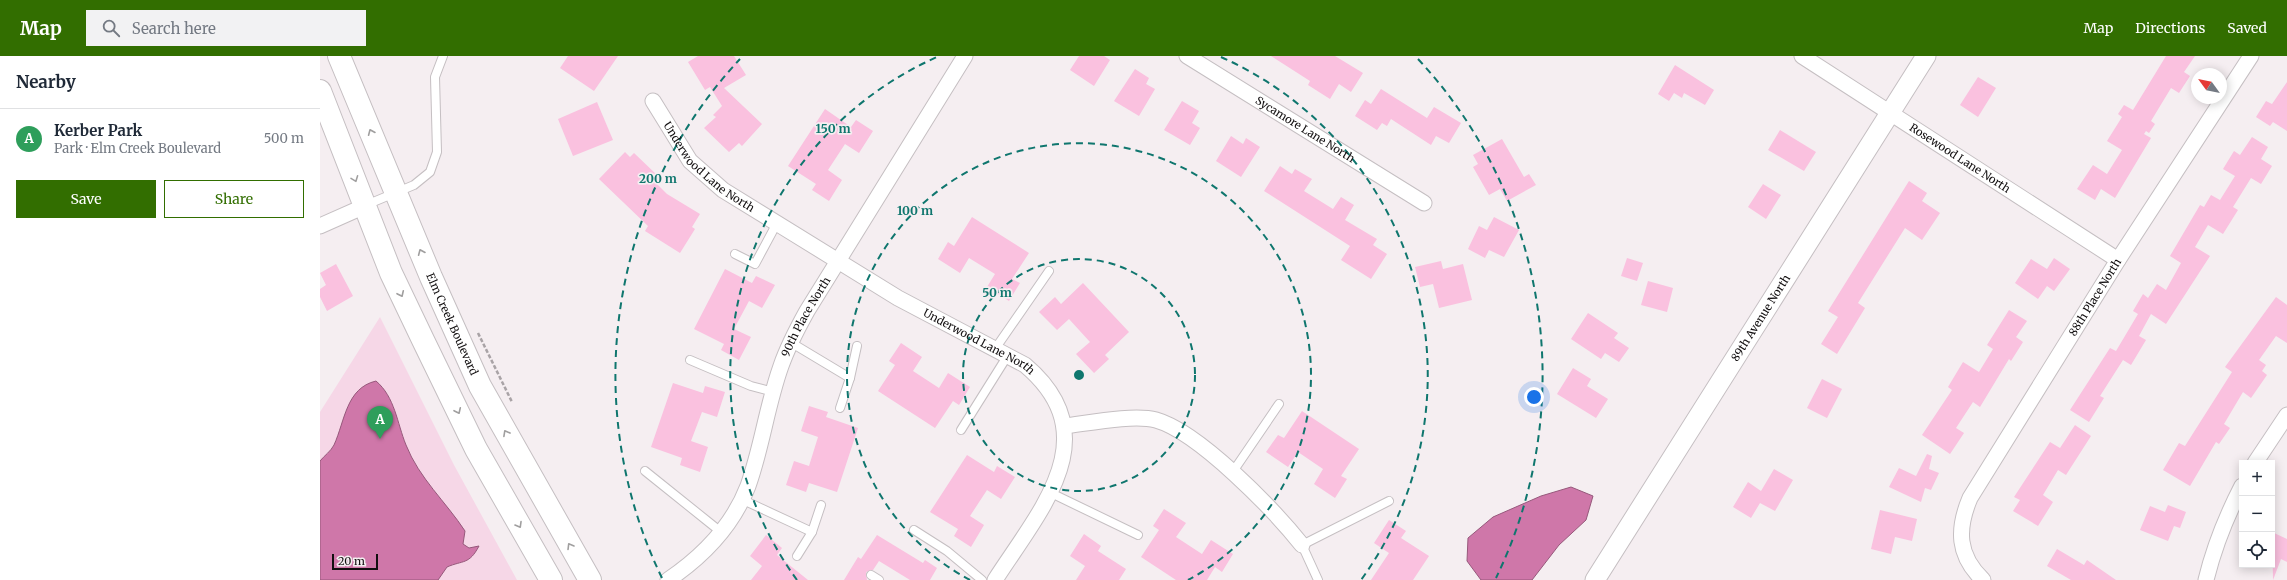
<!DOCTYPE html>
<html lang="en">
<head>
<meta charset="utf-8">
<style>
  :root { --surface:#fff; --page:#f2f2f3; --text:#1f2937; --muted:#747a83; --line:#e0e1e3; --accent:#326e00 }
  body { margin:0; font-family:Merriweather,serif; background:var(--page); color:var(--text) }
  .controls { position:absolute; right:12px; bottom:12px; display:grid; overflow:hidden; border-radius:0px; box-shadow:0 2px 10px #0003 }
  .controls button { width:36px; height:36px; display:grid; place-items:center; padding:0; border:0; border-bottom:1px solid var(--line); background:var(--surface); color:var(--text); font:20px sans-serif }
  .compass { position:absolute; left:1871px; top:12px; width:36px; height:36px; border-radius:50%; background:var(--surface); box-shadow:0 2px 10px #0003; rotate:303deg }
  .scale { position:absolute; left:12px; bottom:10px; width:46px; box-sizing:border-box; padding-left:4px; border:2px solid #120f10; border-top:0; font-size:11px; line-height:14px; white-space:nowrap; color:#120f10; -webkit-text-stroke:3px #f5eef1; paint-order:stroke }
  .you { position:absolute; left:1214px; top:341px; width:14px; height:14px; margin:-10px; border:3px solid #fff; border-radius:50%; background:#1a73e8; box-shadow:0 0 0 6px #1a73e833 }
  .badge { display:grid; place-items:center; width:26px; height:26px; border-radius:50%; background:var(--accent); color:#fff; font-size:13px; font-weight:700 }
  .pin { position:absolute; translate:-50% -33px; filter:drop-shadow(0 1px 2px #0008) }
  .pin::after { content:''; position:absolute; top:21px; width:14px; height:12px; background:inherit; clip-path:polygon(0 0,100% 0,50% 100%) }
  .list { margin:0; padding:0; list-style:none }
  h2 { display:flex; justify-content:space-between; align-items:center; height:52px; margin:0; padding:0 16px; font-size:17px }
  h2 small { font-size:13px; font-weight:400; color:var(--muted) }
  .list li { display:grid; grid-template-columns:26px 1fr auto; gap:12px; align-items:center; box-sizing:border-box; height:60px; padding:0 16px; border-top:1px solid var(--line) }
  .list b { display:block; font-size:15px; white-space:nowrap }
  .list p { margin:0; font-size:13px; white-space:nowrap; color:var(--muted) }
  .list em { font-size:13px; font-style:normal; color:var(--muted) }
  .actions { display:flex; gap:8px; padding:12px 16px }
  .actions a { flex:1; padding:9px 0; border:1px solid var(--accent); border-radius:0px; text-align:center; font-size:14px; color:var(--accent) }
  .actions .main { background:var(--accent); color:#fff }
  .icon { flex:none; width:22px; height:22px; fill:none; stroke:currentColor; stroke-width:2; stroke-linecap:round; stroke-linejoin:round }
  .map { position:relative; flex:none; width:1967px; height:524px; overflow:hidden }
  header { display:flex; align-items:center; gap:24px; box-sizing:border-box; height:56px; padding:0 20px; background:var(--accent); color:#fff }
  header strong { font-size:19px }
  nav { display:flex; gap:22px; margin-inline-start:auto; font-size:14px }
  .search { width:280px; height:36px; background:var(--page); display:flex; align-items:center; gap:10px; box-sizing:border-box; padding:0 14px; border-radius:0px; color:var(--muted); font-size:15px }
  main { display:flex }
  aside { flex:1; background:var(--surface) }
  .map>svg:first-child { display:block }
  .green { fill:#f6d7e7 }
  .water { fill:#cf77a9; stroke:#96587b }
  .building { fill:#fac1df }
  .lines { fill:none; stroke-linecap:round; stroke-linejoin:round }
  .service-casing { stroke:#c5bfc2; stroke-width:10 }
  .minor-casing { stroke:#c5bfc2; stroke-width:17 }
  .tertiary-casing { stroke:#c5bfc2; stroke-width:21 }
  .secondary-casing { stroke:#c5bfc2; stroke-width:24 }
  .path { stroke:#a9a3a6; stroke-width:2.5; stroke-dasharray:4 2; stroke-linecap:butt }
  .service { stroke:#fff; stroke-width:8 }
  .minor { stroke:#fff; stroke-width:15 }
  .tertiary { stroke:#fff; stroke-width:19 }
  .secondary { stroke:#fff; stroke-width:22 }
  .oneway { stroke:#a09f9f }
  .ring { fill:none; stroke:#0f766e; stroke-width:2; stroke-dasharray:7 5 }
  .labels { text-anchor:middle; stroke-width:3.5; stroke-linejoin:round; paint-order:stroke }
  .street-label { font-size:11px; fill:#120f10; stroke:#f5eef1 }
  .centre { fill:#0f766e; stroke:#f5eef1; stroke-width:2 }
  .ring-label { font-size:12px; text-anchor:middle; font-weight:bold; fill:#0f766e; stroke:#f5eef1; stroke-width:3.5; stroke-linejoin:round; paint-order:stroke }
</style>
</head>
<body>
<header>
<strong>Map</strong>
<div class="search"><svg class="icon" aria-label="search" viewBox="0 0 24 24"><circle cx="10" cy="10" r="6"/><path d="M15 15l6 6"/></svg>Search here</div>
<nav><a>Map</a><a>Directions</a><a>Saved</a></nav>
</header>
<main>
<aside>
<h2>Nearby<small></small></h2>
<ul class="list">
<li><span class="badge" style="background:#2e9e5b">A</span><div><b>Kerber Park</b><p>Park · Elm Creek Boulevard</p></div><em>500 m</em></li>
</ul>
<div class="actions"><a class="main">Save</a><a>Share</a></div>
</aside>
<div class="map">
<svg width="1967" height="524" viewBox="0 0 1967 524">
  <rect width="100%" height="100%" fill="#f5eef1"/>
  <polygon class="green" points="60,261 134,409 197,524 0,524 0,356"/>
  <g class="water">
    <path d="M56,325C75,341 77,367 86,389C99,422 126,446 145,475L143,488L149,492L159,490C149,509 143,504 127,511L118,524H0V405C4,400 11,395 14,389C25,365 26,332 56,325Z"/>
    <polygon points="1251,431 1273,440 1266,464 1239,489 1212,524 1161,524 1147,505 1148,482 1173,461 1221,440"/>
  </g>
  <g class="building">
    <polygon points="248,0 298,0 274,35 240,12"/>
    <polygon points="378,0 414,0 426,19 404,32 442,68 422,90 419,87 409,96 384,72 396,61 393,59 402,50 390,31 385,34 368,6"/>
    <polygon points="759,0 784,0 790,4 774,30 750,14"/>
    <polygon points="951,0 1015,0 1043,17 1031,36 1019,28 1010,43 988,29 990,25"/>
    <polygon points="1846,0 1875,0 1864,16 1870,20 1859,37 1851,32 1831,65 1835,68 1829,77 1826,75 1824,78 1831,82 1795,142 1781,133 1775,144 1757,133 1773,109 1787,118 1802,94 1787,85 1802,61 1798,58 1804,49 1813,54"/>
    <polygon points="1355,9 1394,34 1385,49 1364,37 1362,42 1354,37 1349,45 1338,38"/>
    <polygon points="815,13 829,22 826,28 835,33 819,60 794,45"/>
    <polygon points="1658,21 1676,32 1658,61 1640,49"/>
    <polygon points="1967,26 1967,75 1953,66 1950,70 1936,61 1946,45 1952,48"/>
    <polygon points="1061,33 1107,62 1114,51 1141,67 1129,87 1116,80 1111,89 1071,63 1067,70 1062,67 1057,74 1035,60 1045,44 1051,48"/>
    <polygon points="862,45 879,55 872,67 880,72 870,89 844,74"/>
    <polygon points="277,46 293,84 253,100 238,63"/>
    <polygon points="505,53 531,71 536,64 553,75 539,97 525,88 508,114 522,124 509,145 492,134 496,128 468,110"/>
    <polygon points="1460,74 1496,96 1484,115 1448,94"/>
    <polygon points="911,80 923,88 926,82 940,91 921,121 896,105"/>
    <polygon points="1932,81 1948,91 1941,103 1952,110 1941,128 1931,122 1913,151 1918,154 1903,178 1888,169 1875,191 1890,200 1846,268 1831,258 1819,280 1826,284 1811,309 1803,304 1780,340 1784,342 1769,366 1750,354 1790,292 1796,295 1818,258 1813,255 1823,238 1828,242 1837,228 1846,234 1861,207 1850,200 1880,149 1884,151 1891,139 1900,144 1915,120 1903,113 1914,95 1920,99"/>
    <polygon points="1182,83 1204,121 1209,118 1216,129 1187,145 1180,133 1169,139 1153,111 1158,108 1153,99"/>
    <polygon points="305,96 310,101 314,97 338,120 334,125 347,138 380,158 372,171 375,173 360,197 325,175 328,170 279,123"/>
    <polygon points="960,110 972,118 975,113 992,123 984,135 1013,153 1021,141 1034,149 1025,164 1057,183 1053,189 1067,198 1051,223 1021,204 1030,190 944,135"/>
    <polygon points="1589,125 1607,137 1602,145 1620,157 1602,184 1585,172 1538,247 1545,252 1517,298 1501,288 1518,261 1508,255"/>
    <polygon points="1443,128 1461,139 1446,163 1428,151"/>
    <polygon points="652,161 709,197 692,223 700,227 689,245 667,231 675,218 649,202 640,217 618,203 628,186 634,190"/>
    <polygon points="1174,161 1199,174 1184,201 1169,194 1165,202 1148,193 1159,170 1167,174"/>
    <polygon points="1307,202 1323,207 1317,225 1301,220"/>
    <polygon points="1734,202 1750,213 1734,235 1727,230 1718,243 1695,227 1711,203 1727,213"/>
    <polygon points="1121,205 1123,213 1143,208 1152,244 1119,252 1113,228 1100,231 1095,211"/>
    <polygon points="16,208 33,240 7,255 0,241 0,233 6,229 0,217"/>
    <polygon points="405,213 432,227 436,220 455,229 442,252 429,245 414,273 431,281 419,304 401,294 404,288 374,273"/>
    <polygon points="1328,225 1353,232 1347,256 1321,249"/>
    <polygon points="763,227 809,276 785,299 789,303 774,317 756,298 770,286 749,263 737,274 719,256 735,241 741,248"/>
    <polygon points="1956,241 1967,249 1967,287 1956,280 1939,304 1946,309 1942,315 1947,319 1931,342 1923,336 1904,368 1910,372 1899,388 1896,386 1870,430 1843,414 1859,387 1865,390 1912,316 1905,311"/>
    <polygon points="1689,254 1707,265 1696,281 1703,286 1691,305 1689,303 1660,351 1653,346 1636,372 1644,377 1630,398 1602,379 1632,334 1628,331 1643,306 1659,316 1673,293 1667,289"/>
    <polygon points="1268,257 1298,277 1294,282 1309,292 1299,306 1285,297 1281,303 1251,283"/>
    <polygon points="581,287 602,301 593,315 619,332 628,317 650,331 639,349 633,345 615,372 558,335 575,309 569,305"/>
    <polygon points="1253,312 1271,323 1267,330 1288,343 1276,362 1237,338"/>
    <polygon points="1502,323 1522,333 1507,362 1487,352"/>
    <polygon points="353,327 383,337 385,330 405,336 397,361 382,356 371,385 388,391 380,416 360,409 362,402 331,391"/>
    <polygon points="489,350 508,356 506,361 538,372 517,436 489,427 486,436 466,429 474,405 489,410 498,381 481,375"/>
    <polygon points="982,355 1039,393 1021,420 1027,423 1015,442 994,428 1003,413 978,396 968,411 946,396 958,379 964,382"/>
    <polygon points="1755,369 1771,380 1746,419 1738,414 1723,439 1733,446 1718,470 1693,455 1700,444 1694,441 1730,386 1740,392"/>
    <polygon points="1607,398 1612,400 1609,413 1619,417 1611,434 1605,432 1601,446 1569,431 1579,412 1596,420"/>
    <polygon points="647,399 674,416 677,410 695,421 681,443 667,434 650,460 664,469 651,491 634,480 638,473 610,456"/>
    <polygon points="1454,413 1473,424 1455,455 1440,447 1431,462 1413,451 1428,426 1441,435"/>
    <polygon points="1848,449 1866,456 1860,472 1854,470 1848,485 1820,474 1830,450 1845,456"/>
    <polygon points="844,453 866,467 856,481 882,498 891,484 913,498 902,516 895,511 887,524 856,524 821,501 839,474 833,470"/>
    <polygon points="1560,454 1597,463 1592,485 1575,481 1571,498 1551,493"/>
    <polygon points="1069,464 1086,475 1081,482 1109,500 1093,524 1051,524 1069,497 1054,487"/>
    <polygon points="1952,476 1967,483 1967,506 1961,503 1953,524"/>
    <polygon points="764,478 781,490 778,495 806,513 799,524 756,524 765,510 750,500"/>
    <polygon points="446,479 462,492 457,499 488,524 431,524 442,510 430,500"/>
    <polygon points="557,479 603,507 605,504 617,512 610,524 590,524 559,505 553,514 546,516 547,524 524,524 538,501 541,503"/>
    <polygon points="1737,493 1764,509 1767,504 1796,524 1751,524 1727,510"/>
  </g>
  <g class="lines">
    <defs>
      <g id="service">
        <polyline points="46,149 94,129 110,116 117,96 115,21 123,0"/>
        <polyline points="415,198 435,208 457,167"/>
        <polyline points="470,286 530,322 537,290"/>
        <polyline points="675,293 729,215"/>
        <polyline points="370,304 431,330 454,336"/>
        <polyline points="520,352 530,322"/>
        <polyline points="641,374 688,299"/>
        <polyline points="325,415 401,476"/>
        <polyline points="912,417 959,348"/>
        <polyline points="731,437 818,479"/>
        <polyline points="421,443 492,476 501,449"/>
        <polyline points="594,474 627,495 662,524"/>
        <polyline points="477,500 492,476"/>
        <polyline points="551,519 559,524"/>
        <polyline points="998,524 982,489 1069,445"/>
      </g>
      <g id="minor">
        <path id="s1" d="M867,0L1104,147"/>
        <path id="s2" d="M1482,0L1798,204"/>
        <path id="s3" d="M333,45L370,105L403,134L578,242L705,309C789,380 720,454 675,524"/>
        <polyline points="0,170 45,150"/>
        <path d="M745,370C769,367 814,358 836,364C879,376 954,454 982,489"/>
        <polyline points="1935,407 1967,359"/>
        <path id="s4" d="M348,524C382,501 413,469 428,430C442,391 447,349 461,310C468,290 477,273 487,255L645,0"/>
        <path id="s5" d="M1663,524C1637,499 1637,473 1650,442L1798,204L1931,0"/>
        <path d="M1886,524C1894,491 1906,461 1922,430"/>
      </g>
      <g id="tertiary">
        <path id="s6" d="M1275,524L1606,0"/>
      </g>
      <g id="secondary">
        <path id="s7" d="M19,0L111,221L160,330L270,524"/>
        <polyline points="0,35 71,217 103,284 156,393 231,524"/>
      </g>
    </defs>
    <use href="#service" class="service-casing"/>
    <use href="#minor" class="minor-casing"/>
    <use href="#tertiary" class="tertiary-casing"/>
    <use href="#secondary" class="secondary-casing"/>
    <polyline class="path" points="158,277 192,346"/>
    <use href="#service" class="service"/>
    <use href="#minor" class="minor"/>
    <use href="#tertiary" class="tertiary"/>
    <use href="#secondary" class="secondary"/>
  </g>
  <defs><path id="oneway-chevron" d="M-2-3.5L2.5 0L-2 3.5" fill="none" stroke-width="1.6" stroke-linecap="round" stroke-linejoin="round"/></defs>
  <g class="oneway">
    <use href="#oneway-chevron" transform="translate(51 76) rotate(-113)"/>
    <use href="#oneway-chevron" transform="translate(35 123) rotate(69)"/>
    <use href="#oneway-chevron" transform="translate(101 196) rotate(-113)"/>
    <use href="#oneway-chevron" transform="translate(81 238) rotate(65)"/>
    <use href="#oneway-chevron" transform="translate(138 355) rotate(65)"/>
    <use href="#oneway-chevron" transform="translate(186 377) rotate(-119)"/>
    <use href="#oneway-chevron" transform="translate(199 469) rotate(60)"/>
    <use href="#oneway-chevron" transform="translate(250 490) rotate(-121)"/>
  </g>
  <g class="ring">
    <circle cx="759" cy="319" r="116"/>
    <path d="M650 524A232 232 0 1 1 868 524"/>
    <path d="M477 524A348 348 0 0 1 617 1M901 1A348 348 0 0 1 1041 524"/>
    <path d="M342 522A464 464 0 0 1 420 3M1098 3A464 464 0 0 1 1176 522"/>
  </g>
  <g class="labels">
    <g class="street-label">
      <text dy="4" stroke="none"><textPath href="#s1" startOffset="139">Sycamore Lane North</textPath></text>
      <text dy="4" stroke="none"><textPath href="#s2" startOffset="188">Rosewood Lane North</textPath></text>
      <text dy="4" stroke="none"><textPath href="#s3" startOffset="88">Underwood Lane North</textPath></text>
      <text dy="4" stroke="none"><textPath href="#s5" startOffset="326">88th Place North</textPath></text>
      <text dy="4" stroke="none"><textPath href="#s4" startOffset="305">90th Place North</textPath></text>
      <text dy="4" stroke="none"><textPath href="#s6" startOffset="310">89th Avenue North</textPath></text>
      <text dy="4" stroke="none"><textPath href="#s7" startOffset="291">Elm Creek Boulevard</textPath></text>
      <text dy="4" stroke="none"><textPath href="#s3" startOffset="412">Underwood Lane North</textPath></text>
    </g>
  </g>
  <circle cx="759" cy="319" r="6" class="centre"/>
  <g class="ring-label">
    <text x="513" y="77">150 m</text>
    <text x="338" y="127">200 m</text>
    <text x="595" y="159">100 m</text>
    <text x="677" y="241">50 m</text>
  </g>
</svg>
<div class="controls">
<button>+</button>
<button>−</button>
<button><svg class="icon" aria-label="locate" viewBox="0 0 24 24"><circle cx="12" cy="12" r="6"/><path d="M12 2v4M12 18v4M2 12h4M18 12h4"/></svg></button>
</div>
<svg class="compass" viewBox="-18 -18 36 36"><path d="M0-13l5 13h-10z" fill="#e53935"/><path d="M0 13l5-13h-10z" fill="#747a83"/></svg>
<div class="scale">20 m</div>
<div class="you"></div>
<div class="pin badge" style="left:60px;top:383px;background:#2e9e5b">A</div>
</div>
</main>
</body>
</html>
